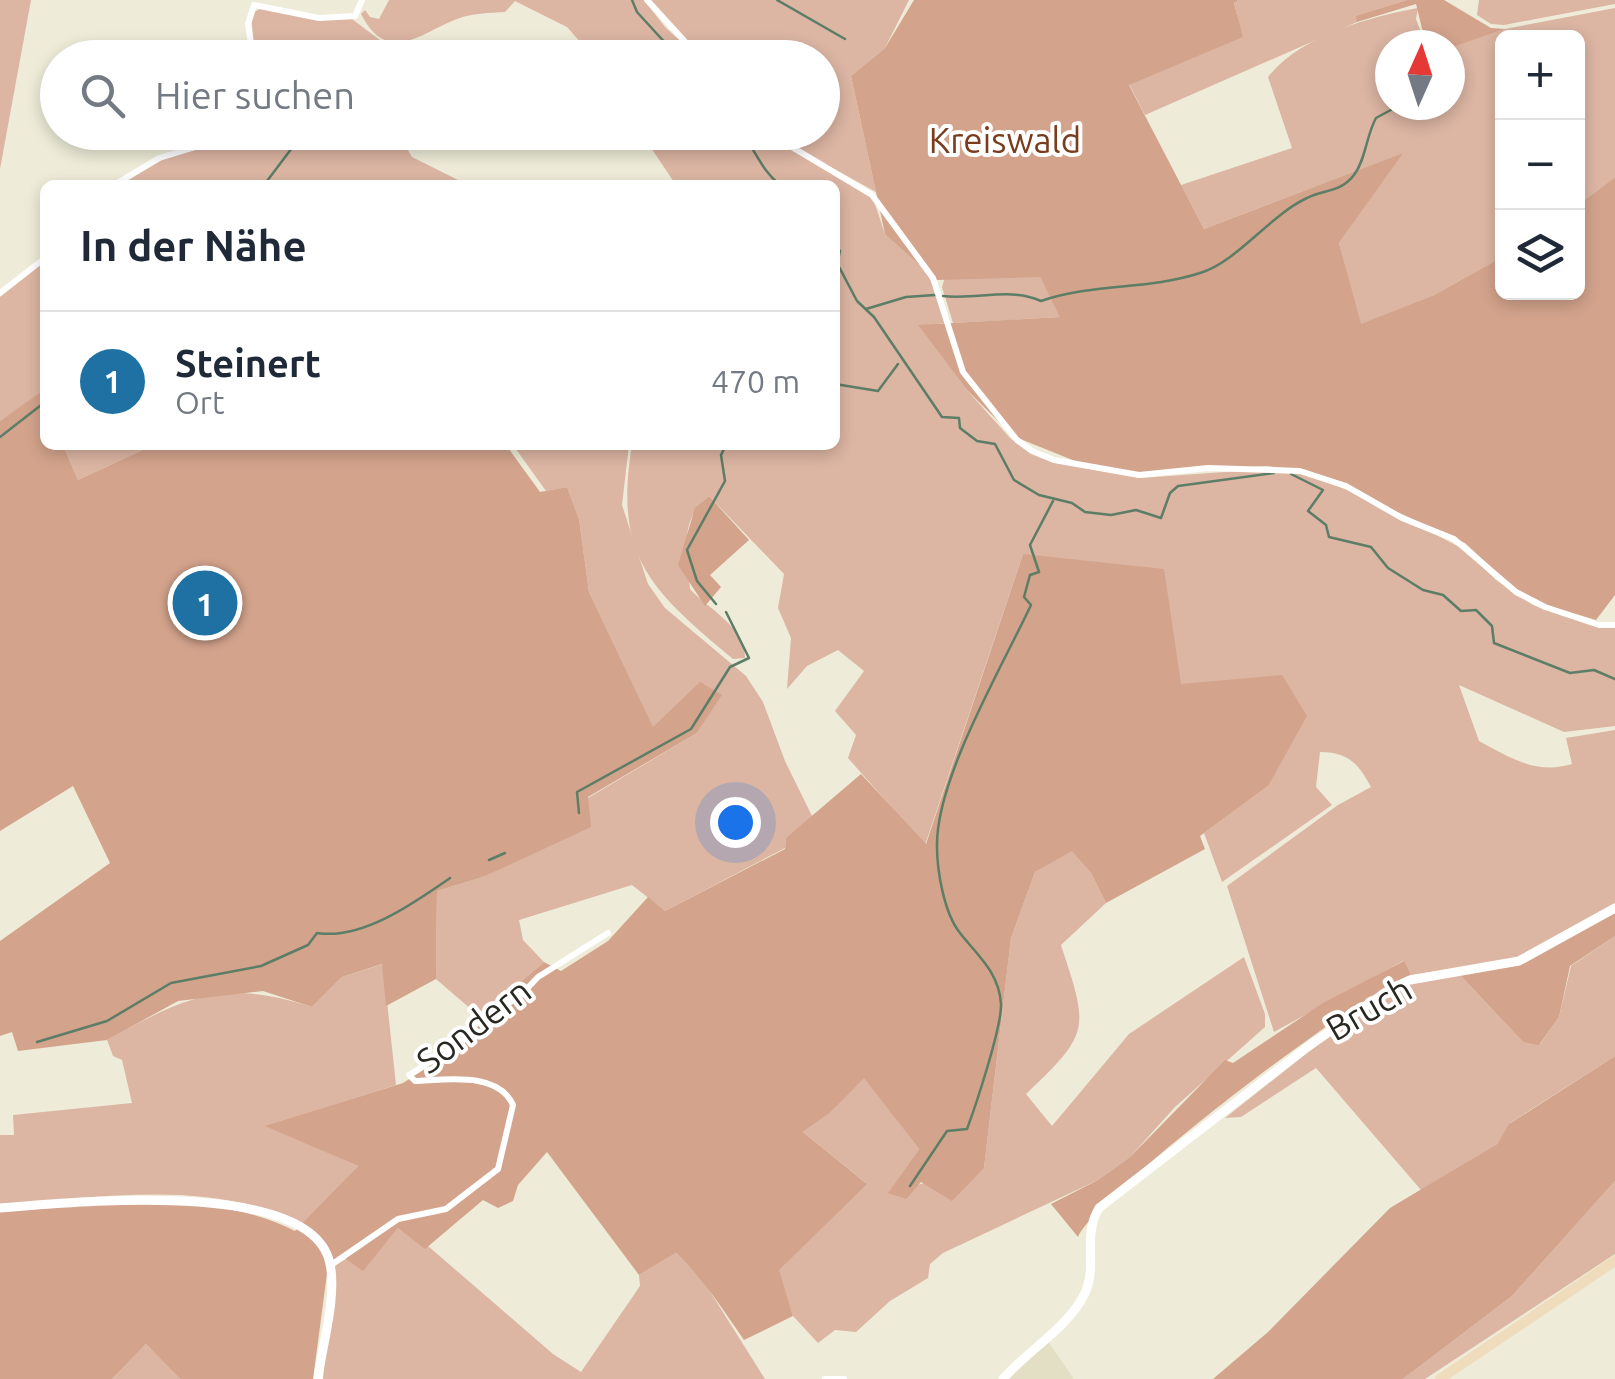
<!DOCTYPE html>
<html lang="de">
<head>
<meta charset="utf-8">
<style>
  :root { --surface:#fff; --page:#f6f6f7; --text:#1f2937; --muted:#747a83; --line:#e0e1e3; --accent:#1e71a2 }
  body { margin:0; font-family:Ubuntu,sans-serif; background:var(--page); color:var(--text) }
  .controls { position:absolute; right:30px; top:30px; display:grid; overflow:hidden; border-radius:15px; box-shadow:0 5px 15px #0003 }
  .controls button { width:90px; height:90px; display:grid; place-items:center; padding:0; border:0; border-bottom:2px solid var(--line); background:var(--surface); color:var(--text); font:50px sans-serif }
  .compass { position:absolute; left:1375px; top:30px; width:90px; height:90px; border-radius:50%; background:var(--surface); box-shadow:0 5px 15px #0003; rotate:3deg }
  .you { position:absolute; left:735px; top:822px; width:35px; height:35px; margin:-25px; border:8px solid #fff; border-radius:50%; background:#1a73e8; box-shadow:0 0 0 15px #1a73e833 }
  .badge { display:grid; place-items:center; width:65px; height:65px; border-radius:50%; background:var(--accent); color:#fff; font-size:32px; font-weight:700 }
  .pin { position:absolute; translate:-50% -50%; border:5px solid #fff; box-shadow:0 2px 10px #0006 }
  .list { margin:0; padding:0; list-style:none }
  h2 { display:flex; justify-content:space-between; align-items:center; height:130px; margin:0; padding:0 40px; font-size:42px }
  h2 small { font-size:32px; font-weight:400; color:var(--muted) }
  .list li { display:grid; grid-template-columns:65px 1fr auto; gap:30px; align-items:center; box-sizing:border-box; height:140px; padding:0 40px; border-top:2px solid var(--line) }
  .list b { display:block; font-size:38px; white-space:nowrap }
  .list p { margin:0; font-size:32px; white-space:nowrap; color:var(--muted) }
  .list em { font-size:32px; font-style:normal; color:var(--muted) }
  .icon { flex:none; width:55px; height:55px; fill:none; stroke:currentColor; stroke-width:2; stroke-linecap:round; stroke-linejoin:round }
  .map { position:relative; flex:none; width:1615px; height:1379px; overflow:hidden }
  .search { position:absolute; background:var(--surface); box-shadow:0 5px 15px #0003; left:40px; top:40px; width:800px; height:110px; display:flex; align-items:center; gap:25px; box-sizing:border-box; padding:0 35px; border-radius:55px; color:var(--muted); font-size:38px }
  .panel { position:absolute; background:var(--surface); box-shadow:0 5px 15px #0003; left:40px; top:180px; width:800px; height:270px; border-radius:15px }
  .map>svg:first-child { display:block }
  .built { fill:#e2dfc5 }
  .green { fill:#dcb5a3 }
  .forest { fill:#d3a38c }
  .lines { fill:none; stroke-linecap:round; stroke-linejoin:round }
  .stream { stroke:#5c7d66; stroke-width:2.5 }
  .minor { stroke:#fff; stroke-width:6 }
  .tertiary { stroke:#fff; stroke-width:9 }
  .secondary { stroke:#efdcbc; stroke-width:10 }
  .labels { text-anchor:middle; stroke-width:8; stroke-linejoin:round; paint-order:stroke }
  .park-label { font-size:35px; fill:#793c1d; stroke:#fff }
  .street-label { font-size:35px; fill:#292820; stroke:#fff }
</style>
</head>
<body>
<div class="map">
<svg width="1615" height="1379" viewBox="0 0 1615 1379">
  <rect width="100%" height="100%" fill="#eeecd8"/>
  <polygon class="built" points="1047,1340 1074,1379 1008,1379"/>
  <g class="green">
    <polygon points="0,0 31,0 0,169"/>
    <path d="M389,0H644L665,27L698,57H578L582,44L567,27L515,1L505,12C489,13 472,13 457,19C422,32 388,67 361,14L365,10L370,17L379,19Z"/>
    <polygon points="648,0 909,0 885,48 851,76 876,192 769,133 822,132 822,58 703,57"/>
    <polygon points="1238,0 1407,0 1357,16 1357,22 1145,115 1129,84 1242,37 1234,2"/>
    <polygon points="1479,0 1615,0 1615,4 1504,25 1491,24 1477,15"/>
    <polygon points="263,7 319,20 352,19 380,40 413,50 421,57 255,57 251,14"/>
    <path d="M1418,8L1416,19L1426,45H1390V105H1450L1451,47L1505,29L1615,8V177L1578,205V38H1502V257L1434,295L1360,325L1339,243L1401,154L1204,229L1181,185L1292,148L1268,77C1300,36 1369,17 1418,8Z"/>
    <polygon points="250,132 415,133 402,140 412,157 468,185 120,185 162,160"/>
    <path d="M641,133H762L873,198L885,234L911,253L931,280L946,323L919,326L966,389L1011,439L1039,457L1141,478L1266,469L1304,474L1361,495L1465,550L1496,580L1533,605L1598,626H1615V726L1564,732L1459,685L1479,741C1509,757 1536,775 1572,764L1566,738L1615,730V903L1512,960L1411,975L1403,961L1274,1032L1227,886L1338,805L1371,787C1358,763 1348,752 1320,752L1316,787L1332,805L1222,882L1204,833L1268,786L1181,684L1023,554L925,845L848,758L856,735L835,711L864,671L838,650L807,666L787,689L791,638L778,608L784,574L709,496C678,520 687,554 690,589C709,610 745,626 745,658L733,659C652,591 613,558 632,445H835V185H676Z"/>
    <polygon points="45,261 45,401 42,393 0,421 0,297"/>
    <polygon points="945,277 1040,277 1061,317 953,323 942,287"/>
    <polygon points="63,445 153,445 78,480"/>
    <polygon points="513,445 629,445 622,505 648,584 665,608 746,676 763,702 785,761 813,818 786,838 785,848 665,911 632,885 519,920 523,940 544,962 480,1017 436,979 437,891 483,877 528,854 588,798 697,733 721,696 700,683 653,728 589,592 579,519 567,487 546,491"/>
    <path d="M1072,850L1091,873L1106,903L1061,945C1088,1028 1092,1032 1026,1094L1052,1126L1129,1034L1244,957L1265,1014V1027L1175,1107L1130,1157L1098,1180L943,1253L930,1264L928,1278L890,1301L856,1332L835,1330L818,1343L793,1316L778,1270L866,1183L803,1132L830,1113L864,1077L919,1149L889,1192L984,1168L1011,938L1035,872Z"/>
    <polygon points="1615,936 1615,1056 1510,1123 1497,1144 1421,1190 1316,1068 1241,1117 1225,1118 1330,1035 1406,984 1459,974 1523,1042 1540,1044 1559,1017 1571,966"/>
    <path d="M383,964L396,1085L267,1126L358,1166L302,1225C210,1177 99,1199 0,1204V1135H14L13,1115L132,1103L122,1060L113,1056L107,1040C185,997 224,978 312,1007L342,977Z"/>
    <polygon points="1615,1181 1615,1254 1425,1379 1403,1379 1512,1296"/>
    <polygon points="398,1228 428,1246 553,1354 581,1372 640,1286 639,1275 676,1253 704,1282 765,1379 323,1379 332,1266 346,1259 363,1270"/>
    <polygon points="146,1344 180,1379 112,1379"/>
  </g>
  <g class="forest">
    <polygon points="914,0 1238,0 1234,3 1243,37 1129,85 1204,229 1403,153 1339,243 1361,324 1434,295 1502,257 1502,292 1578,292 1578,205 1615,177 1615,595 1596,620 1546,605 1515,589 1465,543 1306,470 1266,466 1139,474 1085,465 1013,436 966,389 918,325 1060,317 1040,277 937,280 885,234 851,76 885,48"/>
    <polygon points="1407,0 1444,0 1491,28 1505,29 1450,48 1426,45 1416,4 1357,22 1356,16"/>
    <polygon points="41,392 45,445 63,445 78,480 153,445 506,445 540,492 567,487 579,519 589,592 653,727 700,682 722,695 697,733 588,797 591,827 483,877 437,891 436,979 386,1006 382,964 342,977 312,1007 263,991 178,1001 107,1040 18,1051 12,1032 0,1036 0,941 110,863 73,786 0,831 0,421"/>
    <polygon points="709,496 749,540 710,575 721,587 705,606 678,565 695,508"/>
    <path d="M1023,554L1164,569L1181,684L1282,675L1307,716L1268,786L1200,836L1205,849L1106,903L1091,873L1072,851L1035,872L1011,938L984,1168L952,1201L921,1182L906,1199L888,1193L919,1149L864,1078L830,1113L803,1132L867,1184L779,1270L793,1316L744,1340C722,1308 704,1280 676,1253L639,1275L547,1152L518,1185L513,1201L498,1208L483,1200L425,1249L398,1228L363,1271L344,1258L328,1266L313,1379H180L146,1344L112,1379H0V1210C95,1204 208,1187 295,1231L358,1166L265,1126L403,1083L464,1044L480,1017L544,962L561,971L608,941L648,897L665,911L785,849L786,838L861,774L926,844Z"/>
    <polygon points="1615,913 1615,936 1570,966 1559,1017 1539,1045 1523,1042 1459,974 1514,965"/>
    <path d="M1404,961L1411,975C1358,994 1099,1191 1078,1237L1051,1204L1098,1180L1130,1157L1225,1060L1233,1063L1323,1003Z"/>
    <polygon points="1615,1056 1615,1181 1512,1296 1403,1379 1213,1379 1268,1332 1390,1208 1497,1144 1509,1124"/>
  </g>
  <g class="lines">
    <g class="stream">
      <polyline points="632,0 637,12 679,58"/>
      <polyline points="777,0 845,39"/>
      <path d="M741,132C758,154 760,168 780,185"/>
      <polyline points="264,185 304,132"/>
      <polyline points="835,246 840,251 837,263 857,301 874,317 942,417 959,418 960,428 977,441 995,444 1014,480 1039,495 1072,503 1085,512 1111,515 1136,510 1161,518 1170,493 1178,486 1274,473"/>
      <path d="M943,296C977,300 1010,287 1041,301C1093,283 1148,290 1200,273C1237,262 1270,215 1307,198C1325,189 1340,193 1354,175C1366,159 1366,136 1376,118L1400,105"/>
      <polyline points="866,309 906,297 935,295"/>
      <polyline points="835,384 878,391 898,364"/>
      <polyline points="0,437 45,402"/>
      <polyline points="1291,474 1323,490 1308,511 1326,525 1329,537 1371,547 1388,568 1423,590 1443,595 1461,611 1476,610 1492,626 1494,643 1570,673 1594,670 1615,679"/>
      <polyline points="716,604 697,581 687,550 725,481 721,455 726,445"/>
      <polyline points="579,813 577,792 691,729 730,667 749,658 726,612"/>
      <polyline points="489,860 505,853"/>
      <path d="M37,1042L107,1021L171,983L261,966L308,945L317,933C362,940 414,903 450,878"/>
      <path d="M910,1186L947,1131L967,1129C976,1105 1002,1026 1001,1004C999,972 977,955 960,933C944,913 937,871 937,846C936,779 1002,667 1031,605L1024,597L1030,575L1039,572L1030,545L1053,501"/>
    </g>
    <g class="minor">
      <polyline points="647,0 700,58"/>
      <polyline points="253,58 248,24 254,5 319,18 355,16 362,0"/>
      <polyline points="767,132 872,195 933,278 963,372 1017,440 1032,451 1054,460 1139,475 1208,468 1300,471 1346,486 1402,518 1454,539 1516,592 1545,607 1599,625 1615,625"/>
      <polyline points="114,185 159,158 245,132"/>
      <polyline points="0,293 45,258"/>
      <path d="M331,1265L398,1219L446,1209L498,1169L513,1105C498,1071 446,1080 415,1081L409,1075L462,1042L476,1024L521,995L538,977L608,933"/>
      <polyline points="825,1379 844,1379"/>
    </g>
    <g class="tertiary">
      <path d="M0,1208C66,1203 313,1176 330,1264C337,1298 322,1345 318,1379"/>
      <path d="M1003,1379C1027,1351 1069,1327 1085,1293C1098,1264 1082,1236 1099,1208L1306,1048L1392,988L1410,980L1519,961L1615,908"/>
    </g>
    <polyline class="secondary" points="1440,1379 1615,1261"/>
  </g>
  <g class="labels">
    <g class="park-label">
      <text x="1005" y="153">Kreiswald</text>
    </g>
    <g class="street-label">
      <text transform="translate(1369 1009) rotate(-30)" y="12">Bruch</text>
      <text transform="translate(474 1026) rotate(-37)" y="12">Sondern</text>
    </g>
  </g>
</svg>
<div class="controls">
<button>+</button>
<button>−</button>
<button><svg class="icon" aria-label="layers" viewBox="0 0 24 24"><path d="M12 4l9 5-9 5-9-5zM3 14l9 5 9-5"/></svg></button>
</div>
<svg class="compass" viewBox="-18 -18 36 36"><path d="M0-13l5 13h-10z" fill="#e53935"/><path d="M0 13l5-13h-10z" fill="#747a83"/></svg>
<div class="you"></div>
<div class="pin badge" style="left:205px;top:603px">1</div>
<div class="search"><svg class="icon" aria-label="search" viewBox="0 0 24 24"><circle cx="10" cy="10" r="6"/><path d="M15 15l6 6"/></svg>Hier suchen</div>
<section class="panel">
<h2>In der Nähe<small></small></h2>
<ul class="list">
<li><span class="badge">1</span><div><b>Steinert</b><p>Ort</p></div><em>470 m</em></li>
</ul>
</section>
</div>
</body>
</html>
